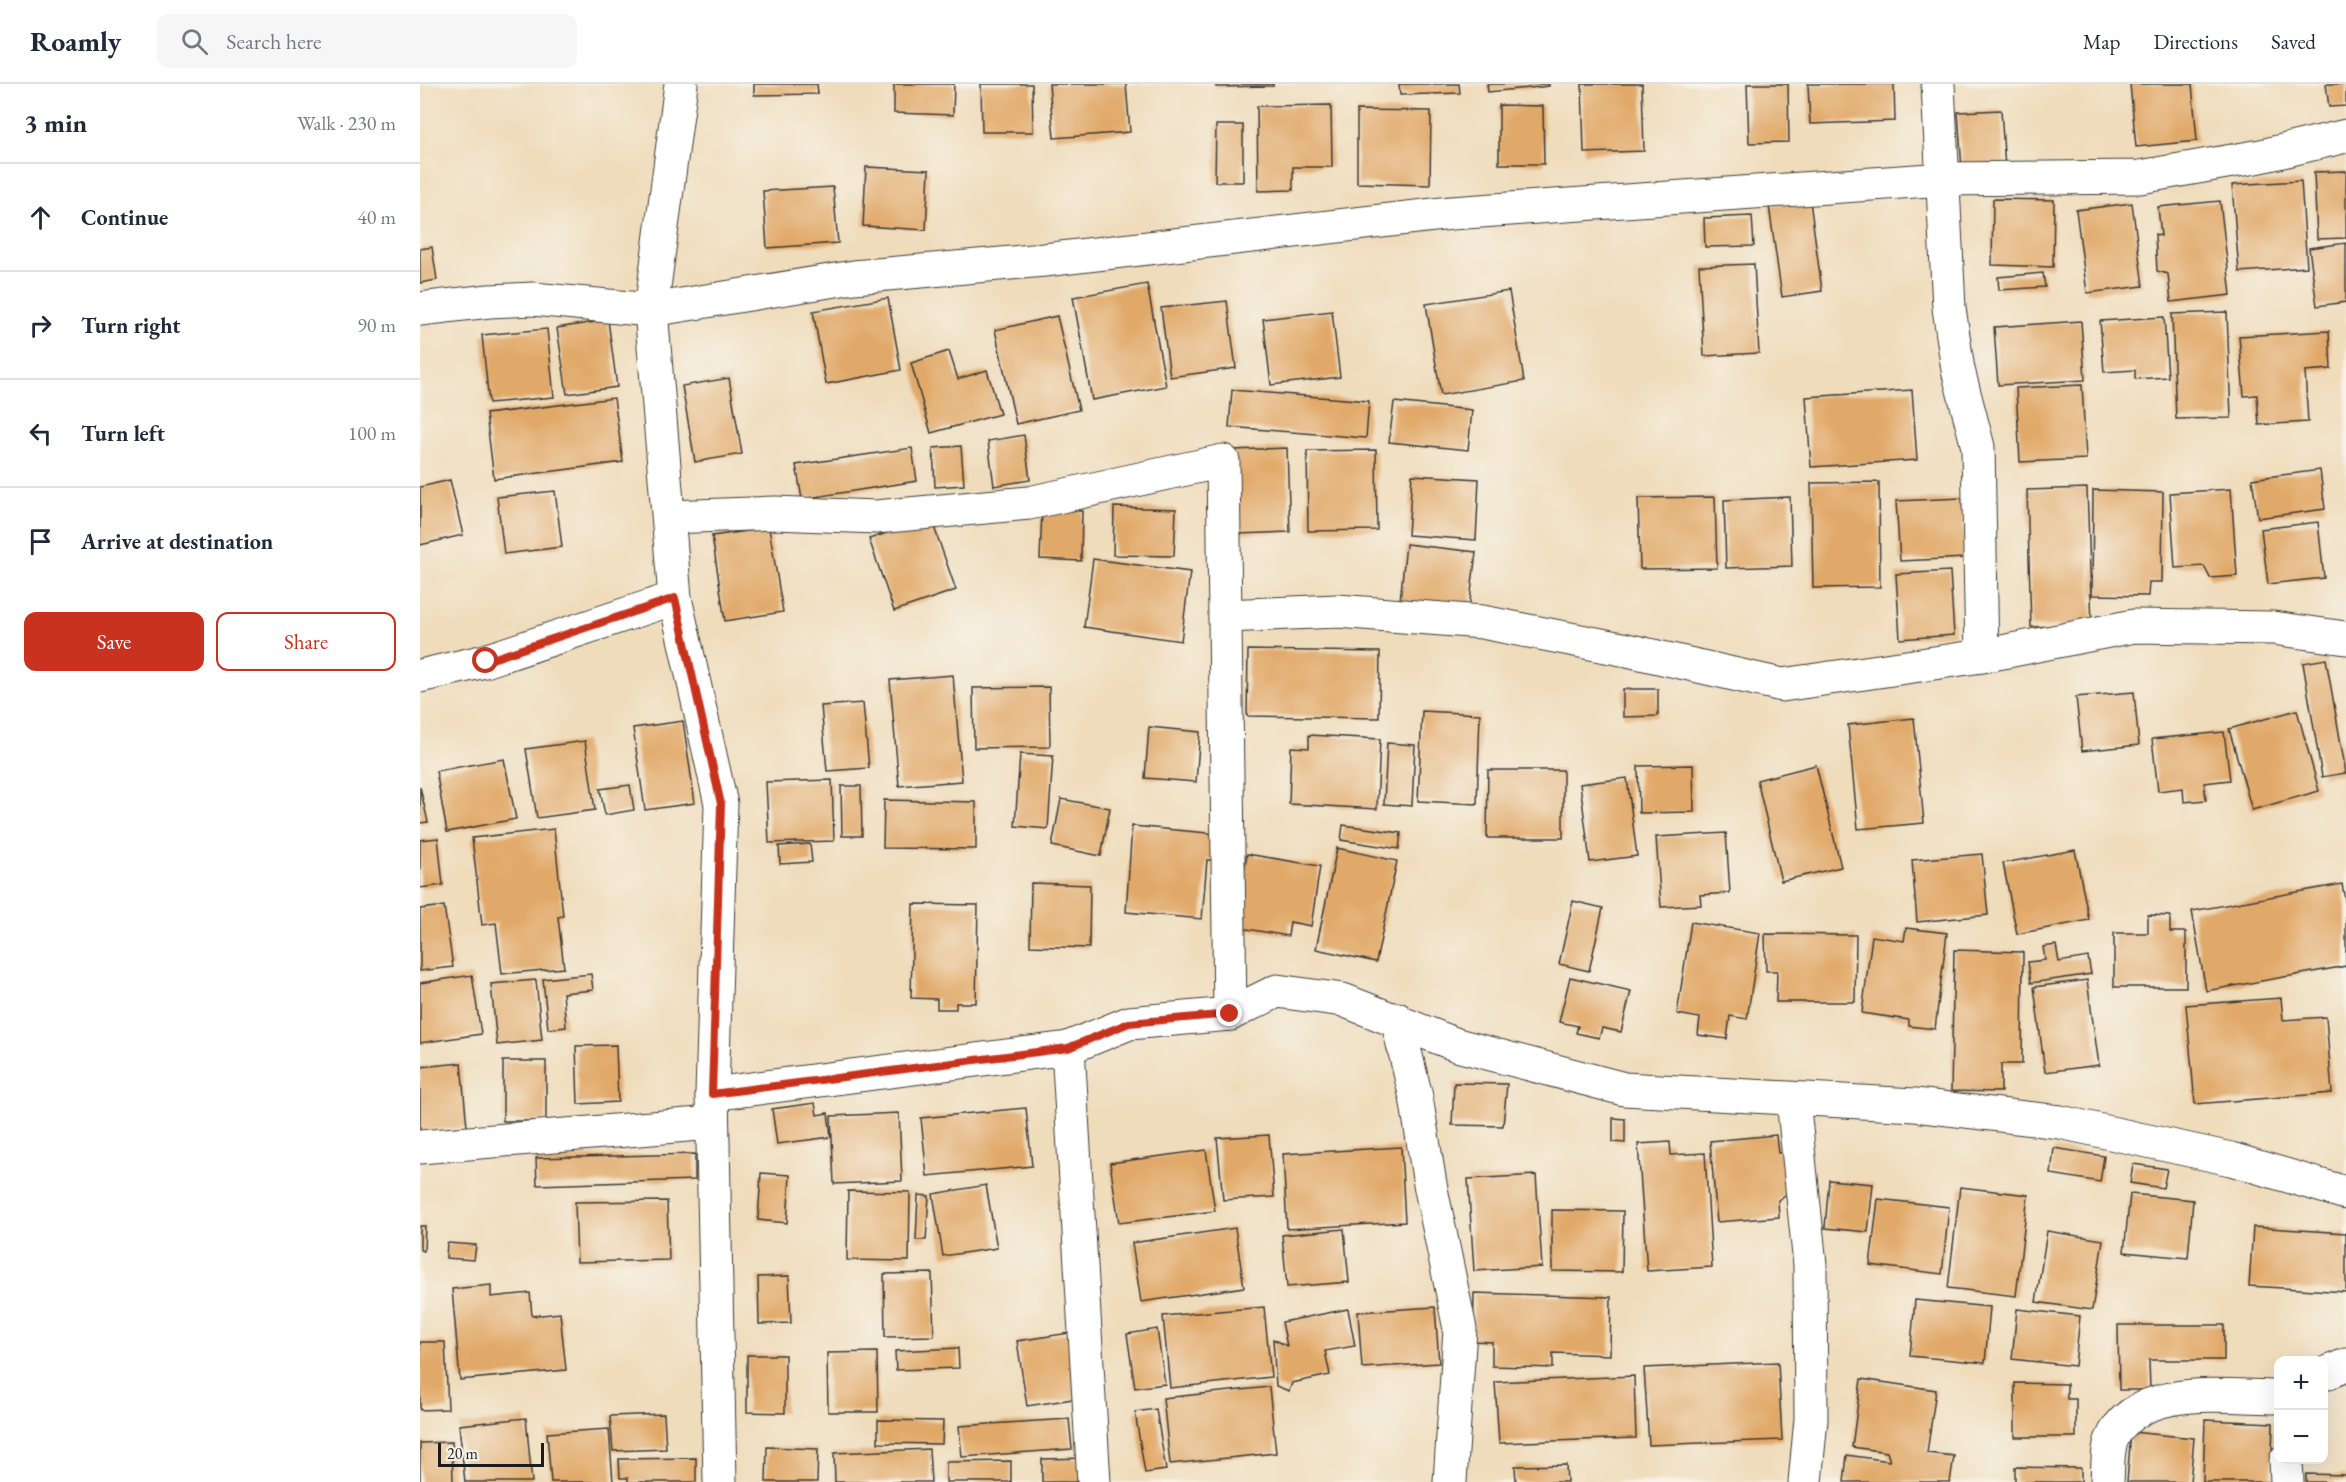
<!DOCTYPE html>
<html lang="en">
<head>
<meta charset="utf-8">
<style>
  :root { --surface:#fff; --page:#f6f6f7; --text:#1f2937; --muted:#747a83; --line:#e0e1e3; --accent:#c8321e }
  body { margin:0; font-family:"EB Garamond",serif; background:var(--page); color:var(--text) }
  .controls { position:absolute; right:18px; bottom:18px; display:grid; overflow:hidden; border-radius:12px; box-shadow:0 6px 24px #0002 }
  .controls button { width:54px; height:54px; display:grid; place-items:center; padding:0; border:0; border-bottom:2px solid var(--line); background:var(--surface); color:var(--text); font:30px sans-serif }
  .scale { position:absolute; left:18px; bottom:15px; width:106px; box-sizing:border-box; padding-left:6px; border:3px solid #1c1c1c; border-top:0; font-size:16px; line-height:21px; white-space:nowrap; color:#1c1c1c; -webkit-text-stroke:4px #f7f3e8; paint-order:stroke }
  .stop { position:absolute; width:18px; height:18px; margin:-14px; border:4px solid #c8321e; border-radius:50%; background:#fff }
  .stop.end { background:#c8321e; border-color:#fff; box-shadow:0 2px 6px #0008 }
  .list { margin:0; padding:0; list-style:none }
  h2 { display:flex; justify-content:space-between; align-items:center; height:78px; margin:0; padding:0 24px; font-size:26px }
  h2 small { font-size:20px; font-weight:400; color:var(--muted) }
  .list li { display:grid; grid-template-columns:39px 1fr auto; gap:18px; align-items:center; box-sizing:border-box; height:108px; padding:0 24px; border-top:2px solid var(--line) }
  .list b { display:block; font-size:22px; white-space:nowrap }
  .list em { font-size:20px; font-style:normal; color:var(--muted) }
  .actions { display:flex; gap:12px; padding:18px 24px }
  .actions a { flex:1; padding:14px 0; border:2px solid var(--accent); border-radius:12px; text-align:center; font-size:21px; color:var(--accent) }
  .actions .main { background:var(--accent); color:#fff }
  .icon { flex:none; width:33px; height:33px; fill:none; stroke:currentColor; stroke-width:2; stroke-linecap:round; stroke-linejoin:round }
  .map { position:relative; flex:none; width:1926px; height:1398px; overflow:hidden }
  header { display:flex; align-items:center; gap:36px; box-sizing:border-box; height:84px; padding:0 30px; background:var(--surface); border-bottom:2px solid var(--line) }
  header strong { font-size:28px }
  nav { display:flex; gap:33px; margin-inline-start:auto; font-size:21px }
  .search { width:420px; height:54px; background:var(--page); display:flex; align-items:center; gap:15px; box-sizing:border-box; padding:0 21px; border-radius:12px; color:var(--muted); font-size:22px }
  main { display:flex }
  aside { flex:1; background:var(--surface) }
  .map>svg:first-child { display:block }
  .building { fill:#e1a969 }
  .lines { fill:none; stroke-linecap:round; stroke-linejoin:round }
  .minor-casing { stroke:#3c3934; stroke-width:35 }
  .minor { stroke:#fff; stroke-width:33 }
  .route { stroke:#c8321e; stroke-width:8 }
</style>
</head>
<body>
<header>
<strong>Roamly</strong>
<div class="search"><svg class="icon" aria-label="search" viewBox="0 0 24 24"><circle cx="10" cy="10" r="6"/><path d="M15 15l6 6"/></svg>Search here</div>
<nav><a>Map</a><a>Directions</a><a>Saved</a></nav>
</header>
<main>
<aside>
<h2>3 min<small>Walk · 230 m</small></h2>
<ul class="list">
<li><svg class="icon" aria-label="ahead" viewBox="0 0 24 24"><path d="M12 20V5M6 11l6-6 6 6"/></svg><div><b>Continue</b></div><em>40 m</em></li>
<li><svg class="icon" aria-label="right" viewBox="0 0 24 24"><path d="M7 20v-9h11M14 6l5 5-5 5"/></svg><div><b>Turn right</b></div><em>90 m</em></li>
<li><svg class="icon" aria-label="left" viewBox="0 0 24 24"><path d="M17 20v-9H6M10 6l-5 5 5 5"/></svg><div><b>Turn left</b></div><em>100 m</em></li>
<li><svg class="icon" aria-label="arrive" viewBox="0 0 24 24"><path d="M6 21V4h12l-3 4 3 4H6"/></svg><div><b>Arrive at destination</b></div></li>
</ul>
<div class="actions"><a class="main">Save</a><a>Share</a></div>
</aside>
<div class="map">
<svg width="1926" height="1398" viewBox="0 0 1926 1398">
  <rect width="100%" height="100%" fill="#f7f3e8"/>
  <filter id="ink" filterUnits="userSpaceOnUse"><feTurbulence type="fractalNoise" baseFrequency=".0167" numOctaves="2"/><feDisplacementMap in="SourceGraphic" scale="12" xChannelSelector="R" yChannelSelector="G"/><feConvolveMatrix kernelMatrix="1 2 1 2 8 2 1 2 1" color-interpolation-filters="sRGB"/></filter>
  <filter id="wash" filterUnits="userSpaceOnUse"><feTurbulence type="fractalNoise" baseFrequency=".008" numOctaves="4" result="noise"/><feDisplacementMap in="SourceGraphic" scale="24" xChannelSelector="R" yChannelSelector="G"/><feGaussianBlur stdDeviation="1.35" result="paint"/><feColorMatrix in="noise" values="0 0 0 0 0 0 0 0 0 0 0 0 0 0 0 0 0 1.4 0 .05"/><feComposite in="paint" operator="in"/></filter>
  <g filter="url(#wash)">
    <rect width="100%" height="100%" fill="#efdcbb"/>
    <g id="blocks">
      <g class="building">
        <polygon points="334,0 397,0 398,10 334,11"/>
        <polygon points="474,0 534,0 533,31 474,29"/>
        <polygon points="561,0 612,0 613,48 562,48"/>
        <polygon points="629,0 706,0 710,48 634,54"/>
        <polygon points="795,0 853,0 853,2 796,3"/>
        <polygon points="979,0 1039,0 1040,9 980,11"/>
        <polygon points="1067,0 1129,0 1129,2 1068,8"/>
        <polygon points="1162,0 1222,0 1224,67 1164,69"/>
        <polygon points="1327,0 1368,0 1369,58 1329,59"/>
        <polygon points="1388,0 1474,0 1475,37 1390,40"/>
        <polygon points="1710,0 1772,0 1777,57 1716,63"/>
        <polygon points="1906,0 1926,0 1926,22 1909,23"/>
        <polygon points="911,21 912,83 873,83 873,106 838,107 837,22"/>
        <polygon points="1079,21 1123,22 1124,80 1079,80"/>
        <polygon points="937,26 1011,27 1010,101 937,99"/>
        <polygon points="1581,26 1585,84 1542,86 1538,28"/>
        <polygon points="796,41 823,41 823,98 795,98"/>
        <polygon points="446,83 509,86 506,146 443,142"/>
        <polygon points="1926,87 1926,154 1897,155 1894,88"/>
        <polygon points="1881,97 1887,183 1819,188 1812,101"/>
        <polygon points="413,103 418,159 347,164 343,107"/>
        <polygon points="1573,115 1634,116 1633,183 1572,181"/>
        <polygon points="1390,117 1402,207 1362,213 1349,122"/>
        <polygon points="1800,117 1811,211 1751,218 1748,190 1737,187 1735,150 1741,152 1738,123"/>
        <polygon points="1712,119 1723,202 1667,209 1656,126"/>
        <polygon points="1332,132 1334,162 1285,163 1284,134"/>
        <polygon points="1926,159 1926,218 1897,222 1889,164"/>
        <polygon points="12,163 17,196 0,199 0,165"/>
        <polygon points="1334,180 1339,269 1284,272 1279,182"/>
        <polygon points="1623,189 1625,203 1579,206 1578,193"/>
        <polygon points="727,200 746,302 672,316 653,213"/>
        <polygon points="1089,207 1104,297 1021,311 1006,220"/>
        <polygon points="468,214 481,286 406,300 393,227"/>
        <polygon points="807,217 816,284 750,293 741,224"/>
        <polygon points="912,227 920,293 851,301 843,235"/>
        <polygon points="1807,228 1811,334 1756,335 1752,230"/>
        <polygon points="637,232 659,326 596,340 575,246"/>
        <polygon points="1744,233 1748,293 1715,295 1715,286 1684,288 1680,237"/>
        <polygon points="188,236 197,303 147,310 137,244"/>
        <polygon points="1661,237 1665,296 1578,301 1574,243"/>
        <polygon points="127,245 134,313 69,319 62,251"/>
        <polygon points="1909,247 1911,285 1885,287 1888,338 1839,341 1837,311 1824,312 1819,252"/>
        <polygon points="529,267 538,295 567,286 580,330 511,349 491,279"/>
        <polygon points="309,294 322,370 275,378 262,302"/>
        <polygon points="1662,301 1666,375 1600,378 1596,304"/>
        <polygon points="812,306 949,317 946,354 809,343"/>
        <polygon points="1492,306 1497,376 1391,383 1386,313"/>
        <polygon points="194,314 203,378 74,395 66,330"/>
        <polygon points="974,318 1052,326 1048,366 969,358"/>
        <polygon points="604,351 610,396 574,402 568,357"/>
        <polygon points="541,362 544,401 515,403 513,364"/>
        <polygon points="492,364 497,397 382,415 376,381"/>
        <polygon points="867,364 870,448 817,450 813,366"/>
        <polygon points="956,366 957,446 888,447 887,367"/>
        <polygon points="1900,386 1905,425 1838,434 1832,395"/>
        <polygon points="992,391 1059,395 1056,456 988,451"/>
        <polygon points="30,396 43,451 0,461 0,403"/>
        <polygon points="1459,398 1460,503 1393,504 1391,399"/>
        <polygon points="1667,404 1672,541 1611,543 1607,406"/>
        <polygon points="1811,405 1817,492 1790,494 1784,482 1755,484 1750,409"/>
        <polygon points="1673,406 1743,408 1742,498 1729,498 1728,512 1672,511"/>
        <polygon points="135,407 142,463 84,470 77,413"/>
        <polygon points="1295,413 1297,484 1220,485 1218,414"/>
        <polygon points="1370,413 1372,482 1306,484 1304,416"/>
        <polygon points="1542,414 1546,474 1480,477 1476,417"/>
        <polygon points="694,423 756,425 754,472 693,471"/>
        <polygon points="622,426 662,427 661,477 620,475"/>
        <polygon points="511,434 536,506 474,527 449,455"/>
        <polygon points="1898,438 1904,494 1848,500 1841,445"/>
        <polygon points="349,444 363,528 305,537 292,452"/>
        <polygon points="986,460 1056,468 1049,525 980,517"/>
        <polygon points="673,475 770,488 761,557 664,543"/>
        <polygon points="1530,487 1534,551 1480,555 1476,490"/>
        <polygon points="828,566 960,568 959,634 827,632"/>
        <polygon points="1906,575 1926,689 1902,693 1883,579"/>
        <polygon points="533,591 542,697 479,702 470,596"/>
        <polygon points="629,603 630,663 554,664 553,604"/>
        <polygon points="1203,605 1238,605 1238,632 1203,633"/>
        <polygon points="1714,608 1719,661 1662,667 1656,613"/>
        <polygon points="443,619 449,684 407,687 401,622"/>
        <polygon points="1877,626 1899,707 1832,726 1809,645"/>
        <polygon points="1002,627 1060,630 1057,720 998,717"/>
        <polygon points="1494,634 1504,739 1438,745 1428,641"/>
        <polygon points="263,637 275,719 225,726 213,644"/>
        <polygon points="729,643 780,648 776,698 725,694"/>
        <polygon points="1804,648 1810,696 1784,699 1786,716 1764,718 1763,704 1738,707 1732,655"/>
        <polygon points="889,651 960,655 957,725 869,720 871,663 889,664"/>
        <polygon points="165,657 175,726 117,734 106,665"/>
        <polygon points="967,659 995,661 992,722 964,720"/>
        <polygon points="600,670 633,672 628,745 595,742"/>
        <polygon points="84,675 96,735 27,748 16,687"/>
        <polygon points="1273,681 1274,728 1219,729 1218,682"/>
        <polygon points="1396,681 1421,783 1361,797 1337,696"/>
        <polygon points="1068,686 1143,686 1143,754 1067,754"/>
        <polygon points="1207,694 1217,772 1170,778 1160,700"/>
        <polygon points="412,696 414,757 349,759 346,698"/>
        <polygon points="210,701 214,726 185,731 180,705"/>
        <polygon points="421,702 441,702 442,752 422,752"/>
        <polygon points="0,703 8,738 0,739"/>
        <polygon points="641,715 690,724 681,772 632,762"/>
        <polygon points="464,716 556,718 556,765 463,764"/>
        <polygon points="923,741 981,749 979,765 921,756"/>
        <polygon points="712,742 788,749 798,753 797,776 787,776 782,835 706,828"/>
        <polygon points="134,745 143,832 138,833 144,884 82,890 76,839 62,841 52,754"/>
        <polygon points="1306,749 1310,809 1280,811 1281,821 1241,823 1236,753"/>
        <polygon points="18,754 23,801 0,804 0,756"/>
        <polygon points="390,760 392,778 360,780 359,762"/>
        <polygon points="917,764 977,777 956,878 896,865"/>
        <polygon points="1655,766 1669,836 1597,850 1583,779"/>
        <polygon points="827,770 900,782 891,842 870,838 868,852 815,843"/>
        <polygon points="1562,770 1568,831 1497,838 1492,776"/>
        <polygon points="611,799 670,801 669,864 610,862"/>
        <polygon points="1922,800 1926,821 1926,882 1786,907 1772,827"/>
        <polygon points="1153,817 1183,824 1169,887 1139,880"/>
        <polygon points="493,820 558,821 556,919 536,919 536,925 517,925 517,915 491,914"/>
        <polygon points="24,822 33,883 0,887 0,825"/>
        <polygon points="1728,831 1750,832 1750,848 1766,848 1766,903 1694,903 1694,849 1728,849"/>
        <polygon points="1271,838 1340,849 1327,935 1310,932 1307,955 1278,951 1280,934 1257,930"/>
        <polygon points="1486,844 1527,849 1515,945 1489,942 1489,936 1442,929 1452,852 1484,857"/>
        <polygon points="1345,850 1436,851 1435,918 1356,918 1357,887 1346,887"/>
        <polygon points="1636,861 1639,878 1668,873 1671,890 1611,899 1608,878 1625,876 1623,863"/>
        <polygon points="1534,866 1603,868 1602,980 1581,980 1581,1008 1531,1007"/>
        <polygon points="171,890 173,906 143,909 146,943 128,945 123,895"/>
        <polygon points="52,891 61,950 0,959 0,899"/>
        <polygon points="1150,893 1211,907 1201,948 1182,944 1179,954 1156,949 1158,942 1139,938"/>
        <polygon points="116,896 122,956 77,961 71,900"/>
        <polygon points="1667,896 1679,981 1625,988 1614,903"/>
        <polygon points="1861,914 1863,936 1906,933 1912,1009 1775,1020 1766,921"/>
        <polygon points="196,961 198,1018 158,1020 156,962"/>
        <rect x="83" y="977" width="43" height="60"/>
        <polygon points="41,979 47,1043 0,1047 0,983"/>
        <polygon points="1034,999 1087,1000 1083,1042 1032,1041"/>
        <polygon points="395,1019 397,1031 408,1029 411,1053 357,1060 352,1025"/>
        <polygon points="606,1024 612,1082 507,1092 501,1034"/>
        <polygon points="479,1029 482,1097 414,1100 411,1032"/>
        <polygon points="1193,1034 1205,1035 1205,1059 1193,1058"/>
        <polygon points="849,1051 854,1113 803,1116 797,1054"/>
        <polygon points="1356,1051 1358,1069 1365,1069 1368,1109 1358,1116 1359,1133 1297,1138 1290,1057"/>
        <polygon points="1250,1058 1251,1071 1285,1069 1292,1183 1227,1187 1218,1060"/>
        <polygon points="981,1063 985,1138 867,1145 863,1070"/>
        <polygon points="1634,1064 1684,1072 1680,1098 1631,1090"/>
        <polygon points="786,1066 795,1127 699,1139 690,1079"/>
        <polygon points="275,1070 275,1096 117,1101 116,1074"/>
        <polygon points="1713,1080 1747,1085 1743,1104 1710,1099"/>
        <polygon points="341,1089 370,1091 367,1139 338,1136"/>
        <polygon points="1116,1091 1122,1183 1054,1187 1048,1095"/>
        <polygon points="1409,1096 1453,1100 1448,1148 1405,1144"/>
        <polygon points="566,1101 577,1164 523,1172 513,1110"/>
        <polygon points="1540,1103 1608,1111 1596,1212 1528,1204"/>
        <polygon points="428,1107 490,1108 489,1177 427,1176"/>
        <polygon points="1710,1110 1773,1116 1768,1174 1704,1168"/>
        <polygon points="498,1111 509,1112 506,1156 496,1156"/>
        <polygon points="1458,1115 1529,1123 1522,1190 1450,1181"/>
        <polygon points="247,1117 249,1176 157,1178 155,1118"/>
        <polygon points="1132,1126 1203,1127 1202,1188 1132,1187"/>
        <polygon points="0,1142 5,1142 4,1167 0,1166"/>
        <polygon points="1833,1143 1926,1149 1926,1208 1829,1202"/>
        <polygon points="815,1144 824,1203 721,1218 712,1159"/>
        <polygon points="924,1145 929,1198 867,1203 862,1151"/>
        <polygon points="1627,1147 1683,1156 1672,1226 1616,1218"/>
        <polygon points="27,1159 56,1161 54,1176 26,1174"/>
        <polygon points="512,1189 514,1252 465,1253 464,1190"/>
        <polygon points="369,1192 371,1239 339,1240 338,1193"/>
        <polygon points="71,1201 71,1213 110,1209 112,1232 140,1229 146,1286 40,1296 32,1205"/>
        <polygon points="1054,1209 1191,1213 1190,1271 1133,1269 1133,1284 1072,1282 1072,1258 1053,1257"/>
        <polygon points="1495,1216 1570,1223 1565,1279 1490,1272"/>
        <polygon points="844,1223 851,1293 750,1304 743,1232"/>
        <polygon points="1015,1223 1019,1279 942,1284 938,1228"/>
        <polygon points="928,1225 935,1262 905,1267 910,1291 872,1299 869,1307 856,1302 853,1255 867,1262 862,1238"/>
        <polygon points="1597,1225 1660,1232 1655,1282 1592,1275"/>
        <polygon points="1698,1241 1804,1241 1804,1276 1729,1276 1730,1306 1699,1306"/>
        <polygon points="737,1245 745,1300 715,1304 707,1250"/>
        <polygon points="656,1248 666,1313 607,1322 597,1257"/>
        <polygon points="0,1258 25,1258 28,1325 0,1326"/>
        <polygon points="538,1264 539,1284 476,1286 475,1267"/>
        <polygon points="457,1268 458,1328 408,1328 407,1269"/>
        <polygon points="327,1271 365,1271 365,1329 327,1328"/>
        <polygon points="1358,1278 1362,1356 1229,1361 1224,1284"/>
        <polygon points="1214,1292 1216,1354 1079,1359 1075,1298"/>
        <polygon points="1441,1295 1516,1306 1507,1369 1534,1372 1530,1398 1424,1398 1427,1371 1470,1377 1467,1368 1432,1363"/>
        <polygon points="1595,1299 1647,1300 1647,1315 1656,1315 1656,1353 1595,1353"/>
        <polygon points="849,1303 856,1369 750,1380 743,1314"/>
        <polygon points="736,1325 746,1386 725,1389 715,1328"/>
        <polygon points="244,1330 246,1365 193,1367 190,1332"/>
        <polygon points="106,1334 112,1398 45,1398 39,1341"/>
        <polygon points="649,1335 652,1365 542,1373 539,1342"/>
        <polygon points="458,1336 523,1337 522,1360 458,1359"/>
        <polygon points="1785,1336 1853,1339 1851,1398 1783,1398"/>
        <polygon points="189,1345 193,1398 131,1398 127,1349"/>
        <polygon points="1711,1348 1774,1354 1770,1398 1707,1398"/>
        <polygon points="32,1358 33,1398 0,1398 0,1359"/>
        <polygon points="347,1363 398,1365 397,1398 346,1398"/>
        <polygon points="509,1365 511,1398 415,1398 414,1369"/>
        <polygon points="276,1374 276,1398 208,1398 208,1394 200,1394 199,1375"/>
        <polygon points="670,1374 670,1398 622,1398 622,1375"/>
        <polygon points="591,1377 591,1398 526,1398 526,1378"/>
        <polygon points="1146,1381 1147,1398 1096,1398 1095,1382"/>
        <polygon points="1595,1383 1661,1384 1661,1398 1595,1398"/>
        <polygon points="1886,1390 1926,1391 1926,1398 1886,1398"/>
      </g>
    </g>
  </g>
  <g filter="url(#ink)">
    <use href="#blocks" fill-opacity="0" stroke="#3c3934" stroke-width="1.5"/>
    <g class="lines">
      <defs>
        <g id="minor">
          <polyline points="261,0 231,226 255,514 301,720 292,1010 300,1398"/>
          <polyline points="1518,0 1529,224 1538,286 1558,363 1562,572"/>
          <polyline points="0,225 69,217 113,215 231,226 434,193 624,176 1031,129 1524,95 1720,93 1841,72 1926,52"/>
          <polyline points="249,433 355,429 456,433 609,419 803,377 810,930"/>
          <polyline points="806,532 917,527 1062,538 1207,566 1362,601 1562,572 1714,542 1853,544 1926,554"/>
          <polyline points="0,592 65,577 255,514"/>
          <polyline points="977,935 996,1013 1010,1100 1040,1245 1030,1398"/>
          <polyline points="648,964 674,1398"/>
          <polyline points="292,1010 648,964 709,939 810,930 857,907 923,916 1037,961 1204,1005 1495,1021 1640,1038 1811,1075 1926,1109"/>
          <polyline points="1373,1015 1390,1181 1391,1335 1385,1398"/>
          <polyline points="0,1063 292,1039"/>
          <polyline points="1904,1290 1926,1281"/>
          <polyline points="1866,1376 1867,1398"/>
          <path d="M1687,1398C1688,1385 1687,1368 1691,1357C1715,1298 1807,1313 1858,1313"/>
        </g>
      </defs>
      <use href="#minor" class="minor-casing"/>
      <use href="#minor" class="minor"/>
    </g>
  </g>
  <g class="lines" filter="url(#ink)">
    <polyline class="route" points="66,577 255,514 301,720 292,1010 648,964 709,939 810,930"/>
  </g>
</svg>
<div class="controls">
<button>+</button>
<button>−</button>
</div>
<div class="scale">20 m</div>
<div class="stop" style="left:66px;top:577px"></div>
<div class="stop end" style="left:810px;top:930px"></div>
</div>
</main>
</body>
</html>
